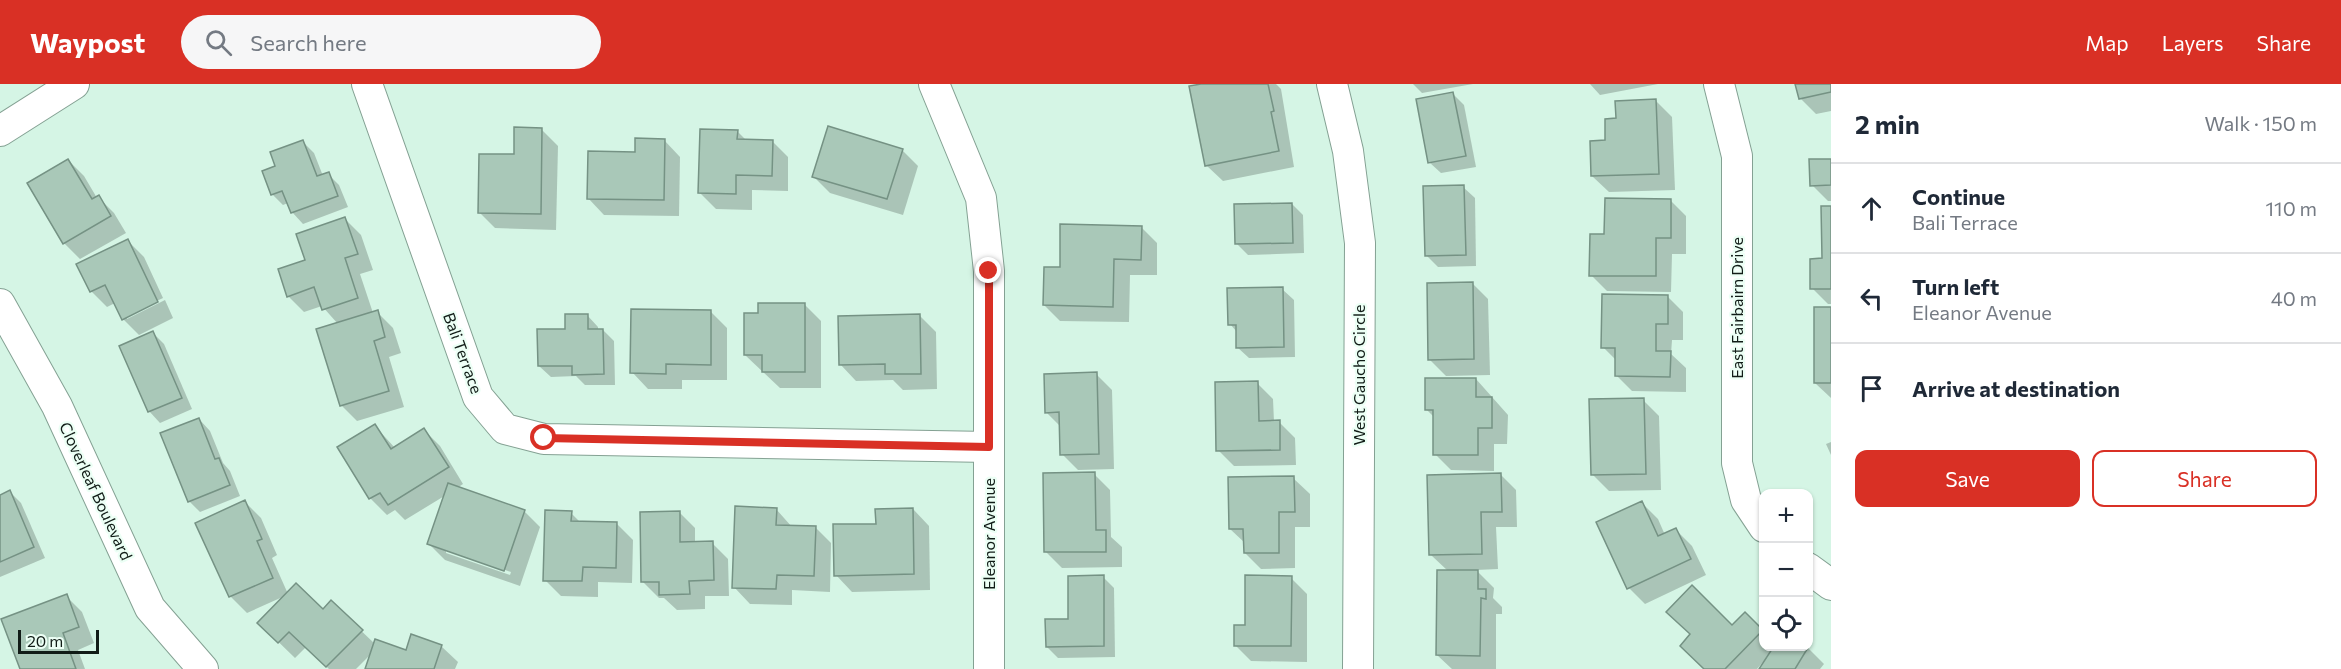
<!DOCTYPE html>
<html lang="en">
<head>
<meta charset="utf-8">
<style>
  :root { --surface:#fff; --page:#f6f6f7; --text:#1f2937; --muted:#747a83; --line:#e0e1e3; --accent:#d93025 }
  body { margin:0; font-family:Commissioner,sans-serif; background:var(--page); color:var(--text) }
  .controls { position:absolute; right:18px; bottom:18px; display:grid; overflow:hidden; border-radius:12px; box-shadow:0 2px 4px #0004 }
  .controls button { width:54px; height:54px; display:grid; place-items:center; padding:0; border:0; border-bottom:2px solid var(--line); background:var(--surface); color:var(--text); font:30px sans-serif }
  .scale { position:absolute; left:18px; bottom:15px; width:81px; box-sizing:border-box; padding-left:6px; border:3px solid #111c17; border-top:0; font-size:16px; line-height:21px; white-space:nowrap; color:#111c17; -webkit-text-stroke:4px #ecfff5; paint-order:stroke }
  .stop { position:absolute; width:18px; height:18px; margin:-14px; border:4px solid #d93025; border-radius:50%; background:#fff }
  .stop.end { background:#d93025; border-color:#fff; box-shadow:0 2px 6px #0008 }
  .list { margin:0; padding:0; list-style:none }
  h2 { display:flex; justify-content:space-between; align-items:center; height:78px; margin:0; padding:0 24px; font-size:26px }
  h2 small { font-size:20px; font-weight:400; color:var(--muted) }
  .list li { display:grid; grid-template-columns:39px 1fr auto; gap:18px; align-items:center; box-sizing:border-box; height:90px; padding:0 24px; border-top:2px solid var(--line) }
  .list b { display:block; font-size:22px; white-space:nowrap }
  .list p { margin:0; font-size:20px; white-space:nowrap; color:var(--muted) }
  .list em { font-size:20px; font-style:normal; color:var(--muted) }
  .actions { display:flex; gap:12px; padding:18px 24px }
  .actions a { flex:1; padding:14px 0; border:2px solid var(--accent); border-radius:12px; text-align:center; font-size:21px; color:var(--accent) }
  .actions .main { background:var(--accent); color:#fff }
  .icon { flex:none; width:33px; height:33px; fill:none; stroke:currentColor; stroke-width:2; stroke-linecap:round; stroke-linejoin:round }
  .map { position:relative; flex:none; width:1831px; height:585px; overflow:hidden }
  header { display:flex; align-items:center; gap:36px; box-sizing:border-box; height:84px; padding:0 30px; background:var(--accent); color:#fff }
  header strong { font-size:28px }
  nav { display:flex; gap:33px; margin-inline-start:auto; font-size:21px }
  .search { width:420px; height:54px; background:var(--page); display:flex; align-items:center; gap:15px; box-sizing:border-box; padding:0 21px; border-radius:33px; color:var(--muted); font-size:22px }
  main { display:flex }
  aside { flex:1; background:var(--surface) }
  .map>svg:first-child { display:block }
  .shadow { fill:#0003; fill-rule:evenodd }
  .building { fill:#a9c8b8; stroke:#759284; stroke-width:1.5 }
  .lines { fill:none; stroke-linecap:round; stroke-linejoin:round }
  .minor-casing { stroke:#84a193; stroke-width:32 }
  .minor { stroke:#fff; stroke-width:30 }
  .route { stroke:#d93025; stroke-width:8 }
  .labels { text-anchor:middle; stroke-width:4.5; stroke-linejoin:round; paint-order:stroke }
  .street-label { font-size:16px; fill:#111c17; stroke:#ecfff5 }
</style>
</head>
<body>
<header>
<strong>Waypost</strong>
<div class="search"><svg class="icon" aria-label="search" viewBox="0 0 24 24"><circle cx="10" cy="10" r="6"/><path d="M15 15l6 6"/></svg>Search here</div>
<nav><a>Map</a><a>Layers</a><a>Share</a></nav>
</header>
<main>
<div class="map">
<svg width="1831" height="585" viewBox="0 0 1831 585">
  <rect width="100%" height="100%" fill="#d5f5e5"/>
  <g class="shadow">
    <polygon points="1209,0 1276,0 1281,5 1294,83 1223,97 1206,81"/>
    <polygon points="1413,0 1473,0 1422,9"/>
    <polygon points="1590,0 1658,0 1600,11"/>
    <polygon points="1797,0 1831,0 1831,27 1816,30 1800,14"/>
    <polygon points="1453,10 1464,21 1476,83 1441,89 1429,78"/>
    <polygon points="1656,17 1672,33 1675,106 1609,108 1592,92 1617,36"/>
    <polygon points="542,46 558,62 556,146 495,144 479,128"/>
    <polygon points="737,47 747,57 772,57 788,73 788,107 752,106 752,126 716,125 700,109"/>
    <polygon points="664,56 680,73 679,132 604,131 588,114 636,69"/>
    <polygon points="303,58 314,69 323,92 328,90 339,101 348,123 303,140 292,128 288,119 283,121 272,110 277,82"/>
    <polygon points="902,66 918,82 903,131 830,109 814,93"/>
    <polygon points="68,76 84,92 97,114 98,113 114,129 126,149 80,175 64,159"/>
    <polygon points="1831,76 1831,117 1828,117 1812,101"/>
    <polygon points="1463,103 1475,114 1476,182 1438,183 1426,171"/>
    <polygon points="1670,116 1686,132 1686,170 1672,170 1671,208 1607,207 1591,191 1606,151"/>
    <polygon points="1292,120 1303,131 1304,169 1248,171 1236,159"/>
    <polygon points="1831,124 1831,220 1828,220 1812,204 1823,176"/>
    <polygon points="345,135 361,151 373,186 360,190 373,229 377,228 393,244 401,269 389,273 404,323 357,337 341,321 338,240 322,222 304,228 288,212 307,177"/>
    <polygon points="1141,143 1157,159 1157,191 1130,191 1129,238 1060,237 1044,221 1061,185"/>
    <polygon points="128,157 144,173 163,214 127,231 127,235 165,216 173,234 139,251 123,235 115,219 107,223 91,207"/>
    <polygon points="1472,199 1488,215 1490,291 1446,292 1430,276"/>
    <polygon points="1282,205 1294,216 1295,273 1249,274 1237,263 1237,248 1230,240"/>
    <polygon points="1667,212 1683,228 1683,256 1672,256 1671,270 1686,284 1686,308 1632,307 1616,291 1617,277 1603,263"/>
    <polygon points="805,221 821,237 821,304 780,304 745,271 760,230"/>
    <polygon points="1831,224 1831,314 1815,299"/>
    <polygon points="711,228 727,244 727,296 682,296 682,305 648,305 632,288"/>
    <polygon points="587,231 598,243 598,246 603,246 614,257 615,301 585,301 576,292 551,293 539,282"/>
    <polygon points="920,232 936,248 937,305 903,306 893,296 856,297 840,280"/>
    <polygon points="153,249 164,260 192,325 160,339 149,327"/>
    <polygon points="1096,290 1112,306 1114,385 1078,386 1062,370 1061,343 1046,328"/>
    <polygon points="1476,295 1508,331 1507,360 1494,360 1494,387 1451,386 1435,370 1435,334 1426,325"/>
    <polygon points="1257,299 1273,315 1274,338 1279,338 1295,354 1296,381 1234,382 1218,366"/>
    <polygon points="1643,316 1659,332 1661,406 1609,407 1593,391"/>
    <polygon points="199,335 210,347 223,379 230,387 240,412 200,428 189,417"/>
    <path d="M375,342L395,364L424,346L440,362L463,400L457,404L524,427L540,443L520,502L445,476L429,460L446,411L405,436L395,426L387,431L371,415L339,363ZM446,465L511,488L510,491L446,469Z"/>
    <polygon points="1831,358 1831,371 1826,360"/>
    <polygon points="1094,390 1110,406 1111,453 1122,463 1122,483 1062,484 1046,468"/>
    <polygon points="1500,390 1516,406 1517,443 1496,443 1498,485 1476,486 1494,504 1493,514 1502,523 1502,530 1496,530 1496,585 1452,585 1437,571 1448,487 1431,471"/>
    <polygon points="1293,394 1310,410 1310,443 1295,443 1295,484 1261,485 1245,469 1245,459 1230,445"/>
    <polygon points="10,408 21,419 45,474 0,493 0,412"/>
    <polygon points="245,418 261,434 277,471 272,474 288,510 323,527 331,518 375,560 407,567 441,562 458,578 455,585 366,585 372,569 356,585 329,585 306,563 295,574 259,539 287,511 247,529 231,513 197,439"/>
    <polygon points="1642,419 1658,435 1665,451 1676,446 1692,462 1706,491 1645,520 1629,504"/>
    <polygon points="776,425 792,443 815,443 831,459 830,508 792,506 792,521 750,520 734,503"/>
    <polygon points="913,425 929,442 930,506 852,508 836,491"/>
    <polygon points="679,428 695,444 695,459 712,459 728,475 729,512 705,512 705,525 677,526 664,514 659,514 643,498"/>
    <polygon points="571,429 581,439 617,440 633,456 632,499 598,498 598,513 561,512 545,496"/>
    <polygon points="1103,493 1114,504 1115,573 1058,574 1047,563"/>
    <polygon points="1291,494 1307,510 1307,578 1251,577 1235,561 1246,543"/>
    <polygon points="66,512 82,528 94,559 78,566 85,585 22,585"/>
    <polygon points="1745,530 1764,549 1764,562 1806,562 1824,580 1820,585 1761,585 1763,578 1757,585 1706,585 1732,543"/>
  </g>
  <g class="building">
    <polygon points="1201,0 1268,0 1274,27 1271,28 1279,67 1205,82 1189,2"/>
    <polygon points="1795,0 1831,0 1831,8 1799,15"/>
    <polygon points="1453,8 1466,72 1428,79 1416,15"/>
    <polygon points="1656,15 1659,90 1591,92 1590,57 1605,56 1605,35 1616,34 1615,17"/>
    <polygon points="828,42 903,65 887,115 812,93"/>
    <polygon points="514,43 542,44 541,130 478,129 479,70 514,70"/>
    <polygon points="700,45 738,46 737,55 773,56 772,92 736,91 736,110 698,109"/>
    <polygon points="635,54 665,55 664,116 587,115 588,67 635,68"/>
    <polygon points="303,56 317,92 329,88 338,112 291,129 282,107 271,111 262,87 275,82 270,68"/>
    <polygon points="68,75 92,115 99,111 111,132 63,160 27,99"/>
    <polygon points="1809,75 1831,75 1831,101 1810,102"/>
    <polygon points="1464,101 1466,171 1425,172 1423,102"/>
    <polygon points="1605,114 1671,115 1671,154 1656,154 1656,192 1589,192 1590,150 1604,150"/>
    <polygon points="1292,119 1293,159 1235,160 1234,120"/>
    <polygon points="1821,122 1831,122 1831,205 1810,205 1810,175 1822,174"/>
    <polygon points="345,133 358,170 345,174 358,214 322,226 314,203 287,213 278,185 305,176 296,150"/>
    <polygon points="1060,140 1142,142 1141,176 1114,175 1113,223 1043,221 1044,183 1060,183"/>
    <polygon points="128,155 158,218 122,236 105,201 90,208 76,180"/>
    <polygon points="1473,198 1474,275 1428,276 1427,199"/>
    <polygon points="1283,203 1284,263 1236,264 1236,241 1228,241 1227,204"/>
    <polygon points="1602,210 1668,211 1668,240 1656,240 1656,267 1671,267 1670,293 1615,292 1615,264 1601,264"/>
    <polygon points="758,219 805,219 805,288 762,288 762,271 744,271 744,229 758,229"/>
    <rect x="1814" y="223" width="17" height="76"/>
    <polygon points="631,225 711,226 711,281 666,280 666,290 630,289"/>
    <polygon points="378,226 385,253 374,257 389,307 340,322 316,245"/>
    <polygon points="565,230 588,230 588,245 603,245 604,290 572,291 572,282 538,282 537,245 565,245"/>
    <polygon points="920,230 921,290 885,290 885,280 839,281 838,232"/>
    <polygon points="153,247 182,314 148,328 119,262"/>
    <polygon points="1097,288 1099,370 1060,371 1059,328 1045,329 1044,290"/>
    <polygon points="1425,294 1476,294 1476,313 1492,313 1492,344 1478,344 1478,371 1433,371 1433,326 1425,326"/>
    <polygon points="1258,297 1259,337 1280,336 1280,366 1216,367 1215,298"/>
    <polygon points="1644,314 1646,390 1591,391 1589,315"/>
    <polygon points="199,334 215,375 219,374 230,401 188,418 160,349"/>
    <polygon points="375,340 391,365 424,344 449,383 388,421 380,409 369,415 337,363"/>
    <polygon points="1095,388 1096,446 1106,446 1106,468 1044,468 1043,389"/>
    <polygon points="1501,389 1502,428 1481,428 1482,470 1429,471 1427,391"/>
    <polygon points="1294,392 1295,428 1279,428 1279,469 1244,469 1243,445 1229,445 1228,393"/>
    <polygon points="448,399 525,426 504,487 427,460"/>
    <polygon points="10,406 34,463 0,478 0,411"/>
    <polygon points="245,416 262,455 257,457 273,494 229,513 195,439"/>
    <polygon points="1642,417 1658,452 1676,444 1691,475 1627,505 1596,438"/>
    <polygon points="735,422 777,424 776,441 816,442 814,492 777,491 776,505 732,504"/>
    <polygon points="913,424 914,490 834,492 833,440 876,440 875,425"/>
    <polygon points="545,426 572,427 571,437 617,438 616,484 583,483 582,497 543,497"/>
    <polygon points="680,427 680,458 713,457 714,496 689,497 690,510 659,511 659,498 641,498 640,428"/>
    <polygon points="1437,486 1478,486 1478,505 1486,505 1486,515 1481,514 1480,572 1436,571"/>
    <polygon points="1104,491 1104,562 1046,563 1045,535 1068,535 1068,492"/>
    <polygon points="1245,491 1292,492 1291,562 1234,562 1234,541 1245,541"/>
    <polygon points="296,499 323,525 331,516 363,546 326,583 289,548 278,559 257,539"/>
    <polygon points="1692,501 1732,541 1745,528 1763,546 1725,585 1704,585 1680,562 1690,550 1666,528"/>
    <polygon points="67,510 79,543 63,549 76,585 20,585 1,535"/>
    <polygon points="411,550 442,561 434,585 365,585 375,555 406,566"/>
    <polygon points="1774,562 1809,562 1795,585 1759,585"/>
  </g>
  <g class="lines">
    <defs>
      <g id="minor">
        <polyline points="367,0 478,313 505,345 544,355 989,363"/>
        <polyline points="934,0 981,114 989,187 989,585"/>
        <polyline points="1332,0 1348,67 1360,159 1358,585"/>
        <polyline points="1719,0 1737,72 1737,379 1746,416 1764,443"/>
        <polyline points="0,47 74,0"/>
        <polyline points="0,220 57,322 150,524 203,585"/>
        <polyline points="1808,484 1831,501"/>
      </g>
    </defs>
    <use href="#minor" class="minor-casing"/>
    <use href="#minor" class="minor"/>
  </g>
  <g class="lines">
    <polyline class="route" points="544,354 989,363 989,187"/>
  </g>
  <g class="labels">
    <g class="street-label">
      <text transform="translate(1737 224) rotate(-90)" y="6">East Fairbairn Drive</text>
      <text transform="translate(463 269) rotate(70)" y="6">Bali Terrace</text>
      <text transform="translate(1359 291) rotate(-90)" y="6">West Gaucho Circle</text>
      <text transform="translate(96 407) rotate(65)" y="6">Cloverleaf Boulevard</text>
      <text transform="translate(989 450) rotate(-90)" y="6">Eleanor Avenue</text>
    </g>
  </g>
</svg>
<div class="controls">
<button>+</button>
<button>−</button>
<button><svg class="icon" aria-label="locate" viewBox="0 0 24 24"><circle cx="12" cy="12" r="6"/><path d="M12 2v4M12 18v4M2 12h4M18 12h4"/></svg></button>
</div>
<div class="scale">20 m</div>
<div class="stop" style="left:544px;top:354px"></div>
<div class="stop end" style="left:989px;top:187px"></div>
</div>
<aside>
<h2>2 min<small>Walk · 150 m</small></h2>
<ul class="list">
<li><svg class="icon" aria-label="ahead" viewBox="0 0 24 24"><path d="M12 20V5M6 11l6-6 6 6"/></svg><div><b>Continue</b><p>Bali Terrace</p></div><em>110 m</em></li>
<li><svg class="icon" aria-label="left" viewBox="0 0 24 24"><path d="M17 20v-9H6M10 6l-5 5 5 5"/></svg><div><b>Turn left</b><p>Eleanor Avenue</p></div><em>40 m</em></li>
<li><svg class="icon" aria-label="arrive" viewBox="0 0 24 24"><path d="M6 21V4h12l-3 4 3 4H6"/></svg><div><b>Arrive at destination</b></div></li>
</ul>
<div class="actions"><a class="main">Save</a><a>Share</a></div>
</aside>
</main>
</body>
</html>
